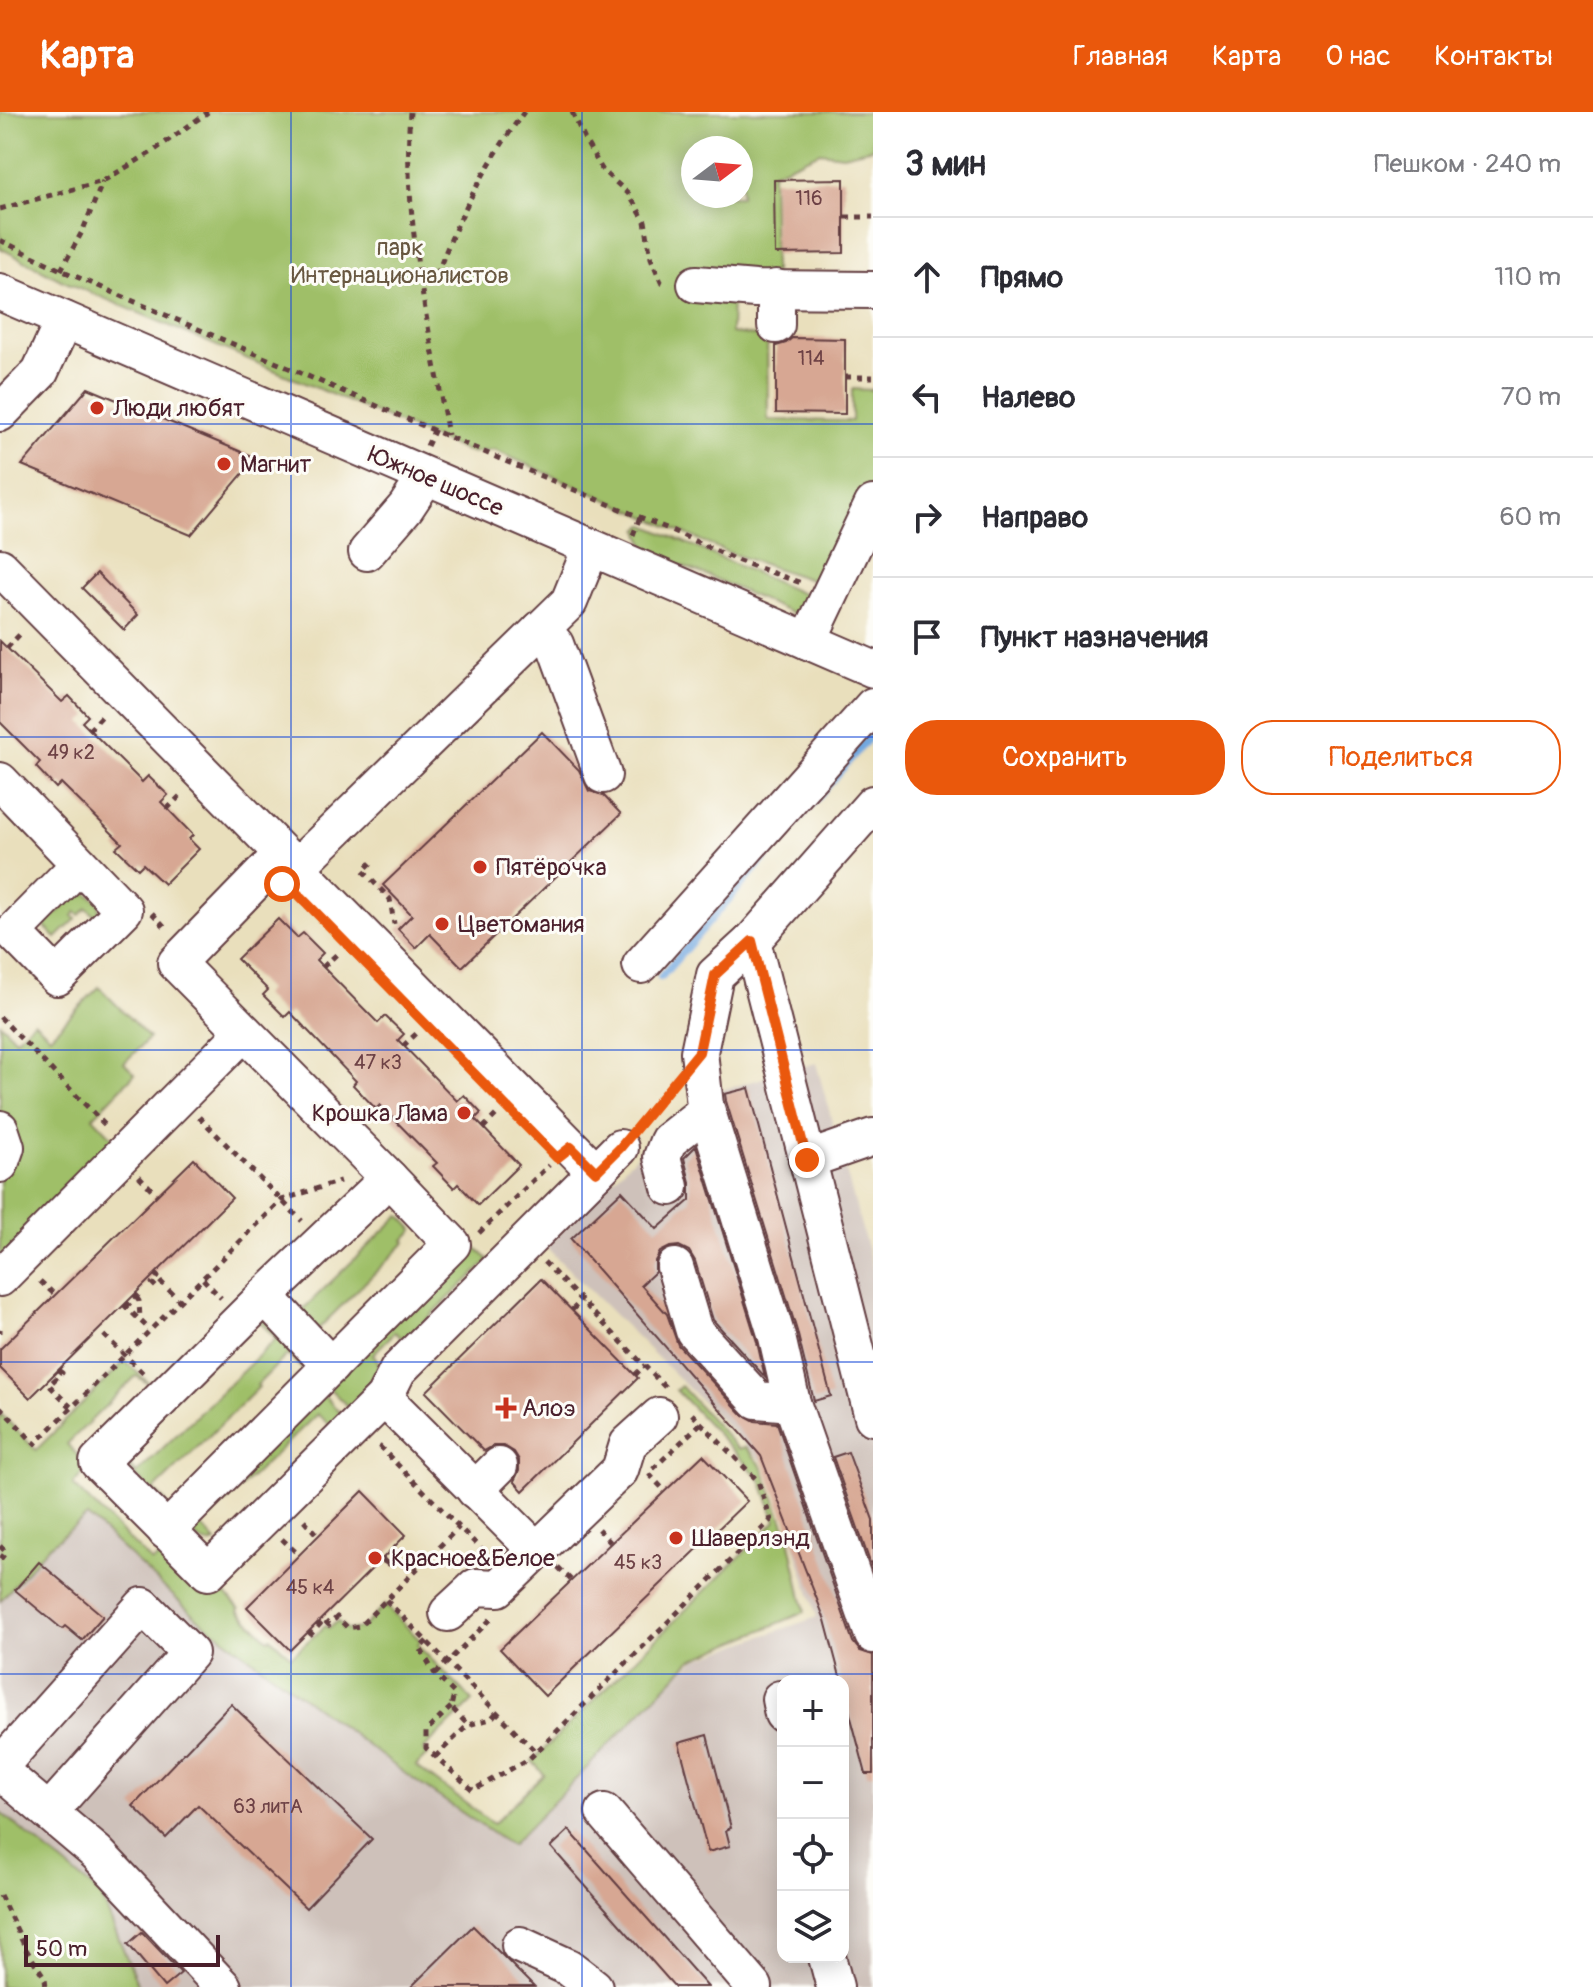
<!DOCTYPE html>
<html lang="ru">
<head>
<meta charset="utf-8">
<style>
  :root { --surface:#fff; --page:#f7f7f7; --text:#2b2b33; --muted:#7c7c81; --line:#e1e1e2; --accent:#ea580c }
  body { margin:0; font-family:Pangolin,sans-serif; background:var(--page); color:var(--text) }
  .controls { position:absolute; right:24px; bottom:24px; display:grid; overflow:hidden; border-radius:16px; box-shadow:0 4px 20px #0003 }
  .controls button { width:72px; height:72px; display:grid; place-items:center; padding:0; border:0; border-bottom:2px solid var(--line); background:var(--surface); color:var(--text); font:40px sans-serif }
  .compass { position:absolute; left:681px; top:24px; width:72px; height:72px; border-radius:50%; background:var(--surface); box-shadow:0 4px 20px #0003; rotate:74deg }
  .scale { position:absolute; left:24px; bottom:20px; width:196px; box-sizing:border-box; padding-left:8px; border:4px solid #4a1f2b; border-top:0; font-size:22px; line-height:28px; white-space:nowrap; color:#4a1f2b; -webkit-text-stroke:6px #fdfcf7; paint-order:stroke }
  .stop { position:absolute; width:24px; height:24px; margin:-18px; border:6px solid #ea580c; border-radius:50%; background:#fff }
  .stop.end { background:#ea580c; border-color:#fff; box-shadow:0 2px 8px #0008 }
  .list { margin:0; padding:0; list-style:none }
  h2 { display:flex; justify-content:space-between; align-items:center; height:104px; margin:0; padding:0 32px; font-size:34px }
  h2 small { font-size:26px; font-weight:400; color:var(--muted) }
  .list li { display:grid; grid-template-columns:52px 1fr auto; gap:24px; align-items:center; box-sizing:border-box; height:120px; padding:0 32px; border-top:2px solid var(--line) }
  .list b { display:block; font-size:30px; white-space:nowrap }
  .list em { font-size:26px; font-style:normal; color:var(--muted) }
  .actions { display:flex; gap:16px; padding:24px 32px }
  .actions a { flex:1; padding:18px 0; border:2px solid var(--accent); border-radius:32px; text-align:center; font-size:28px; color:var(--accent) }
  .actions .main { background:var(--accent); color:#fff }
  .icon { flex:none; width:44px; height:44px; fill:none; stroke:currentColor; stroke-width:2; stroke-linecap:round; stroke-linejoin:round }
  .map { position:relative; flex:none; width:873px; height:1875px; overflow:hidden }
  header { display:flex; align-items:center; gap:48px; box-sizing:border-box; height:112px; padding:0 40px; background:var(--accent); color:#fff }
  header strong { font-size:38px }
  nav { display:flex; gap:44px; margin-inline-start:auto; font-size:28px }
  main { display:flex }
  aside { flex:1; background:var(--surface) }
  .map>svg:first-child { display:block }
  .industrial { fill:#cec1ba; fill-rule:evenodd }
  .green { fill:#9fbf68; stroke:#746f4a; stroke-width:2; fill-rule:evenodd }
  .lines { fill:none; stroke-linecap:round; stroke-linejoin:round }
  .stream { stroke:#72a8e0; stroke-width:8 }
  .building { fill:#d7a793 }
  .minor-casing { stroke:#623c41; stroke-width:40 }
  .path { stroke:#623c41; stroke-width:5; stroke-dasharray:6 6; stroke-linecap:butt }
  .minor { stroke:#fff; stroke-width:36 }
  .route { stroke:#ea580c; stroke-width:10 }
  .grid { fill:none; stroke:#1d4ed8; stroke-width:2; stroke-opacity:0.55 }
  .poi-dot { fill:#c8321e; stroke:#fdfcf7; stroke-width:3 }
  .labels { text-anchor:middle; stroke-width:6; stroke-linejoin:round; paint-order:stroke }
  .number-label { font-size:20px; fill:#6d4145 }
  .park-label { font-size:24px; fill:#685740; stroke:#fdfcf7 }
  .poi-label { font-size:24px; fill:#4a1f2b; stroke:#fdfcf7; text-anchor:start }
  .street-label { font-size:24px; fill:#4a1f2b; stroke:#fdfcf7 }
</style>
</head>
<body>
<header>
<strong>Карта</strong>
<nav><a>Главная</a><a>Карта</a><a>О нас</a><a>Контакты</a></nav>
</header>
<main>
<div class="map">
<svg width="873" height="1875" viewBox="0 0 873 1875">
  <rect width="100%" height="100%" fill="#fdfcf7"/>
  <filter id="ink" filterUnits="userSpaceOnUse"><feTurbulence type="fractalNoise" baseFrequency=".0125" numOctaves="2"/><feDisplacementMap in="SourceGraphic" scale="16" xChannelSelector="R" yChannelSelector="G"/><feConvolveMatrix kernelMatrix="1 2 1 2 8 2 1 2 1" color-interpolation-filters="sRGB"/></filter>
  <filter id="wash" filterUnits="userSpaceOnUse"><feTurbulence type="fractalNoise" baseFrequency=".006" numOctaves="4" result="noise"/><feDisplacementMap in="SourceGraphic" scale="32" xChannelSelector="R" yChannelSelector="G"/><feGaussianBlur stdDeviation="1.8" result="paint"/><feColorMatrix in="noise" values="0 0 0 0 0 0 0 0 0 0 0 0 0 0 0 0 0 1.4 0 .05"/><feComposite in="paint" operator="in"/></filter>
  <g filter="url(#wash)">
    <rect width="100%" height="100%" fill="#e9dfbc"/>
    <path class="industrial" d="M816,951L873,1157V1875H139L100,1782L0,1700V1489L48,1435L86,1404L196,1506L407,1663L498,1726L694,1548L817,1505L770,1357L546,1135L638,1042L718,979ZM783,1569H843V1845H783Z"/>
    <g class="green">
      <path d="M0,0H873V36L843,43L820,40L772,61L774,160L732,183L731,221L767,225L768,308L852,309V277L873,278V372L817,470L727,440L494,338L470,341L61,168L0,136ZM693,36H741V84H693Z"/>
      <polygon points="645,413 812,486 802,506 709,464 668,449 644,432 639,417"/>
      <polygon points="81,777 100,791 98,807 87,796 80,803 76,800 73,804 76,807 56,826 44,814"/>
      <polygon points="99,875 149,926 124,951 135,962 93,1005 117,1030 0,1146 0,911 16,927 34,909 50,924"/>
      <polygon points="400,1103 414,1118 404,1128 406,1130 316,1219 298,1202"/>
      <polygon points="473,1133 489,1148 405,1228 395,1220 373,1242 378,1249 379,1256 351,1298 328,1275"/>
      <polygon points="263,1207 309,1253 303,1258 287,1243 257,1273 259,1275 154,1378 166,1390 166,1394 122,1350 124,1347 137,1361 276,1227 260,1210"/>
      <polygon points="125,1249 152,1274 136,1264 67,1332 83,1349 85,1358 73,1373 152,1450 165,1440 174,1443 214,1484 221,1477 240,1497 239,1499 268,1527 271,1526 291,1544 325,1514 329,1516 337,1509 348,1518 362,1516 385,1493 421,1529 418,1533 420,1536 473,1589 423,1638 427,1643 416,1654 493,1712 544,1662 532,1649 776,1409 761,1368 676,1278 681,1274 738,1337 746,1335 762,1354 789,1426 805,1500 691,1548 511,1734 407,1663 196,1505 87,1404 48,1435 0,1489 0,1301 36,1338"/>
      <path d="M322,1281L344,1305L331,1314L317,1302L201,1414L216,1430C205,1434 200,1430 192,1421V1410Z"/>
      <polygon points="0,1700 100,1782 139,1875 0,1875"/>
    </g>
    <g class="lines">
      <polyline class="stream" points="661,865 873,621"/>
    </g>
    <g id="blocks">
      <g class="building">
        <polygon points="844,67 844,141 775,142 774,68"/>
        <polygon points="792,226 845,227 845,302 776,301 776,234 786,231"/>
        <polygon points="88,276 256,346 191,423 22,353"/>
        <polygon points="97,461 138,503 124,518 82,476"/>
        <polygon points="0,529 62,590 69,584 88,604 82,610 142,670 148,664 168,683 161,690 193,723 189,727 199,737 164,772 143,752 138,757 116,736 122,731 61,671 56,676 36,655 40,650 0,610"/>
        <polygon points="542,620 579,658 589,679 603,683 621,702 462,855 430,822 416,836 398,817 412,803 383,773"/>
        <polygon points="278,807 297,826 303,821 323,841 316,848 378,911 385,904 404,922 398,928 457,989 464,983 481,1001 475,1007 519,1053 478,1093 458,1072 454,1076 433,1054 437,1051 380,993 376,997 353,973 356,969 290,900 285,905 263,883 268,878 237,847"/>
        <polygon points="749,976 831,1284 814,1289 797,1219 726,989 725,982"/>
        <polygon points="696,1034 757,1230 765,1265 713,1208 695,1149 689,1139 679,1134 670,1135 660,1140 655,1149 655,1160 641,1173 667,1202 678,1233 742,1302 755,1309 777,1311 853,1530 860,1539 873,1543 873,1662 866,1662 825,1508 761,1344 571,1127 622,1079 657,1117 690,1088 690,1070 684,1046"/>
        <polygon points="194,1047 232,1086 30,1286 0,1256 0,1237"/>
        <polygon points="541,1167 638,1266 523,1379 514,1369 519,1359 519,1348 514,1340 504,1334 493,1334 484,1339 426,1280"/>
        <polygon points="848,1340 873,1408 873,1459 833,1345"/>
        <polygon points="703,1343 747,1389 545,1584 500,1537"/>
        <polygon points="363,1379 406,1423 290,1538 247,1495"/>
        <polygon points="39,1450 103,1504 82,1528 65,1514 62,1517 15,1478"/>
        <polygon points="231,1592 372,1727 306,1796 198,1693 166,1726 133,1694"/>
        <polygon points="707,1623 731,1716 726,1718 730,1734 708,1740 679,1631"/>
        <polygon points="569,1718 708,1875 675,1875 551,1735"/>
        <polygon points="473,1814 534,1875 411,1875"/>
        <polygon points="142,1820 181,1861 164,1875 128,1832"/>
      </g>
    </g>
  </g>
  <g filter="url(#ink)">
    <use href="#blocks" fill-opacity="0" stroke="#623c41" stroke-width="2"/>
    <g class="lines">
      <defs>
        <g id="minor">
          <polyline points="696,172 755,177 873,178"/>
          <polyline points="0,180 873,557"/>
          <polyline points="776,213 776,176"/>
          <polyline points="0,301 40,260 64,208"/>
          <polyline points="367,440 406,395 426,365"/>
          <polyline points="0,455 596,1060"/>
          <polyline points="540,518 555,532 603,663"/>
          <polyline points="808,529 873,392"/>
          <polyline points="0,669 124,798 57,865 13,820 80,752"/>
          <polyline points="873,692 752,829 715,863 699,940 705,993 777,1225 792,1291 873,1523"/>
          <polyline points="281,743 176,851 389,1066 265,1184 98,1350 208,1460 384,1286 398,1258 620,1036"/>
          <polyline points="295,757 569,490 591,436"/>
          <polyline points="752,829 873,1305"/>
          <polyline points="641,853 873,594"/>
          <polyline points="0,1017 6,1035 0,1052"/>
          <polyline points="807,1048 873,1025"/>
          <polyline points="670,1075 662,1045 668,1029 706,999"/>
          <polyline points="675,1155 694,1219 757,1288 792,1291"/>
          <polyline points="0,1166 244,920"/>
          <polyline points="265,1184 331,1254"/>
          <polyline points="384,1286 537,1439"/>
          <polyline points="475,1378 499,1354"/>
          <polyline points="166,1419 452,1132 389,1066"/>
          <polyline points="448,1501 476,1475 498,1476 620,1358 628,1332 659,1304"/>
          <polyline points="780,1587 783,1602"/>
          <polyline points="0,1654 143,1494 190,1541 49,1700"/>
          <polyline points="0,1659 97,1741 223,1875"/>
          <polyline points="604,1700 754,1875"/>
          <polyline points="520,1833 568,1855 594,1875"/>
          <polyline points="827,1845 835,1875"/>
        </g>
      </defs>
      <use href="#minor" class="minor-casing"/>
      <g class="path">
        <path d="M410,0C402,105 430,219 448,323"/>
        <polyline points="572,0 586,30 603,59 628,81 645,109 651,146 661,170 667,173"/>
        <polyline points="0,97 103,69 152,40 208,0"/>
        <polyline points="845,105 873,105"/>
        <polyline points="0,128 61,158 505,349 671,418 736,448 804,472"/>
        <polyline points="61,158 83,118 103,69"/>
        <path d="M433,174C454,112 485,53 524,0"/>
        <polyline points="845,265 873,265"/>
        <polyline points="427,334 435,317"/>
        <polyline points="633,423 640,405"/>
        <polyline points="7,536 23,519"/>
        <polyline points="89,618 105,601"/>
        <polyline points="167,697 183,681"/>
        <polyline points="371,751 363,759 390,787 394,812"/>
        <polyline points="152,801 167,817"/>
        <polyline points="323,855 338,841"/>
        <polyline points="0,905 108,1016"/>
        <polyline points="403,934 417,921"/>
        <polyline points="199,1005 302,1109"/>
        <polyline points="646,1005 673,972"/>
        <polyline points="370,1009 383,996"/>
        <polyline points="483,1016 497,1002"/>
        <polyline points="139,1064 157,1083"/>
        <polyline points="479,1121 549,1053"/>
        <polyline points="544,1150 665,1275"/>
        <polyline points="155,1162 158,1165 152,1171 157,1176 162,1171 180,1189"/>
        <polyline points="203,1167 221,1186"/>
        <polyline points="40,1169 55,1183"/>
        <polyline points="136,1185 139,1189 140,1207"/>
        <polyline points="124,1193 150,1218"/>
        <polyline points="126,1195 140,1181 138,1179"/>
        <polyline points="572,1198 581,1189"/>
        <polyline points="0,1217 0,1221"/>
        <polyline points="104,1223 146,1264"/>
        <polyline points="58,1258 62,1261 49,1273 72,1296"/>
        <polyline points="635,1263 645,1253"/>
        <polyline points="0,1295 35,1332 282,1088 340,1069"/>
        <polyline points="379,1334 490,1446"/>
        <polyline points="653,1357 701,1311"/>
        <polyline points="649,1362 665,1379"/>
        <polyline points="304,1408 318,1424"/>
        <polyline points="598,1417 611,1431"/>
        <polyline points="282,1427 299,1443"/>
        <polyline points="0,1434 6,1440 0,1448"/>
        <polyline points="382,1446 384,1449 397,1436 417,1457"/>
        <polyline points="384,1449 388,1452 408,1447"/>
        <polyline points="558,1455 572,1469"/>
        <polyline points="386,1488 536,1640"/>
        <polyline points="309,1520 311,1522 324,1508 329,1513 337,1505 348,1516 360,1514 459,1415"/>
        <polyline points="427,1529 420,1536 435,1562 454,1581 451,1595 468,1613 491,1607 497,1600"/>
        <polyline points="435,1562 491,1507"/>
        <polyline points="451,1595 426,1619 426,1636 473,1678 529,1647 771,1408 758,1369 689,1299"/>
        <polyline points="435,1645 468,1613"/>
        <polyline points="0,1783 27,1839 45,1866 46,1875"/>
      </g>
      <use href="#minor" class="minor"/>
    </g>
  </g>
  <g class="lines" filter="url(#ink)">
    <polyline class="route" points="282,772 289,773 557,1046 571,1035 596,1060 620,1036 699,940 715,863 752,829 807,1048"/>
  </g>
  <path class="grid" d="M291,0V1875M582,0V1875M0,312H873M0,625H873M0,938H873M0,1250H873M0,1562H873"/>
  <g class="poi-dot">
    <circle cx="97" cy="296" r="8"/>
    <circle cx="224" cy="352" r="8"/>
    <circle cx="480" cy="755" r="8"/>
    <circle cx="442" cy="812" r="8"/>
    <circle cx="464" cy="1001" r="8"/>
    <path d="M502 1284h8v8h8v8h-8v8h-8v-8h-8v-8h8z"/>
    <circle cx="676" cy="1426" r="8"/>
    <circle cx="375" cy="1446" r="8"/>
  </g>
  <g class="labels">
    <g class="number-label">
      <text x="809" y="93">116</text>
      <text x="811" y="253">114</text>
      <text x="71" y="647">49 к2</text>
      <text x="378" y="957">47 к3</text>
      <text x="638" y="1457">45 к3</text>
      <text x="310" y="1482">45 к4</text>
      <text x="268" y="1701">63 литА</text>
    </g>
    <g class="park-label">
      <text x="400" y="143">парк<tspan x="400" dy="28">Интернационалистов</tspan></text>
    </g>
    <g class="poi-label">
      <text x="113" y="304">Люди любят</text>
      <text x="240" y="360">Магнит</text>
      <text x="496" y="763">Пятёрочка</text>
      <text x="458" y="820">Цветомания</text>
      <text x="448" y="1009" text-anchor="end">Крошка Лама</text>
      <text x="522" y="1304">Алоэ</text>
      <text x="692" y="1434">Шаверлэнд</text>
      <text x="391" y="1454">Красное&amp;Белое</text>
    </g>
    <g class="street-label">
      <text transform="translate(436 369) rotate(23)" y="8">Южное шоссе</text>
    </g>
  </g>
</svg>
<div class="controls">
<button>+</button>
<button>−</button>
<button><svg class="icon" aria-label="locate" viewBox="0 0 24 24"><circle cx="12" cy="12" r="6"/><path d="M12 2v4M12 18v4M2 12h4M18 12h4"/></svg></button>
<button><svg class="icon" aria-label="layers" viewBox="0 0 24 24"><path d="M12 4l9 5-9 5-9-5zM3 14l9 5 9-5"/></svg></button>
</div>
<svg class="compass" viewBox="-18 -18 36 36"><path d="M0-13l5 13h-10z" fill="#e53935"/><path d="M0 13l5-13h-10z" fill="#7c7c81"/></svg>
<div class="scale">50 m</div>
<div class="stop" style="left:282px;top:772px"></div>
<div class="stop end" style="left:807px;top:1048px"></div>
</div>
<aside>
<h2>3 мин<small>Пешком · 240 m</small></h2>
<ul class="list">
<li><svg class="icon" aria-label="ahead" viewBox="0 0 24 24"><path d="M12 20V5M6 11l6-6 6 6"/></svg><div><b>Прямо</b></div><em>110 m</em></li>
<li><svg class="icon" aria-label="left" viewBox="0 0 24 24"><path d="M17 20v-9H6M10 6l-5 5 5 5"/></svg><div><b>Налево</b></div><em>70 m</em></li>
<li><svg class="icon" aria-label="right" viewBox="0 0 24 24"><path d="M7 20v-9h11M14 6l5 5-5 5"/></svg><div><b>Направо</b></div><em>60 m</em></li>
<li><svg class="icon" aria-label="arrive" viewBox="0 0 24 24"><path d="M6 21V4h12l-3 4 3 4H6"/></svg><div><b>Пункт назначения</b></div></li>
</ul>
<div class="actions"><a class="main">Сохранить</a><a>Поделиться</a></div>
</aside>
</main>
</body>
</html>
